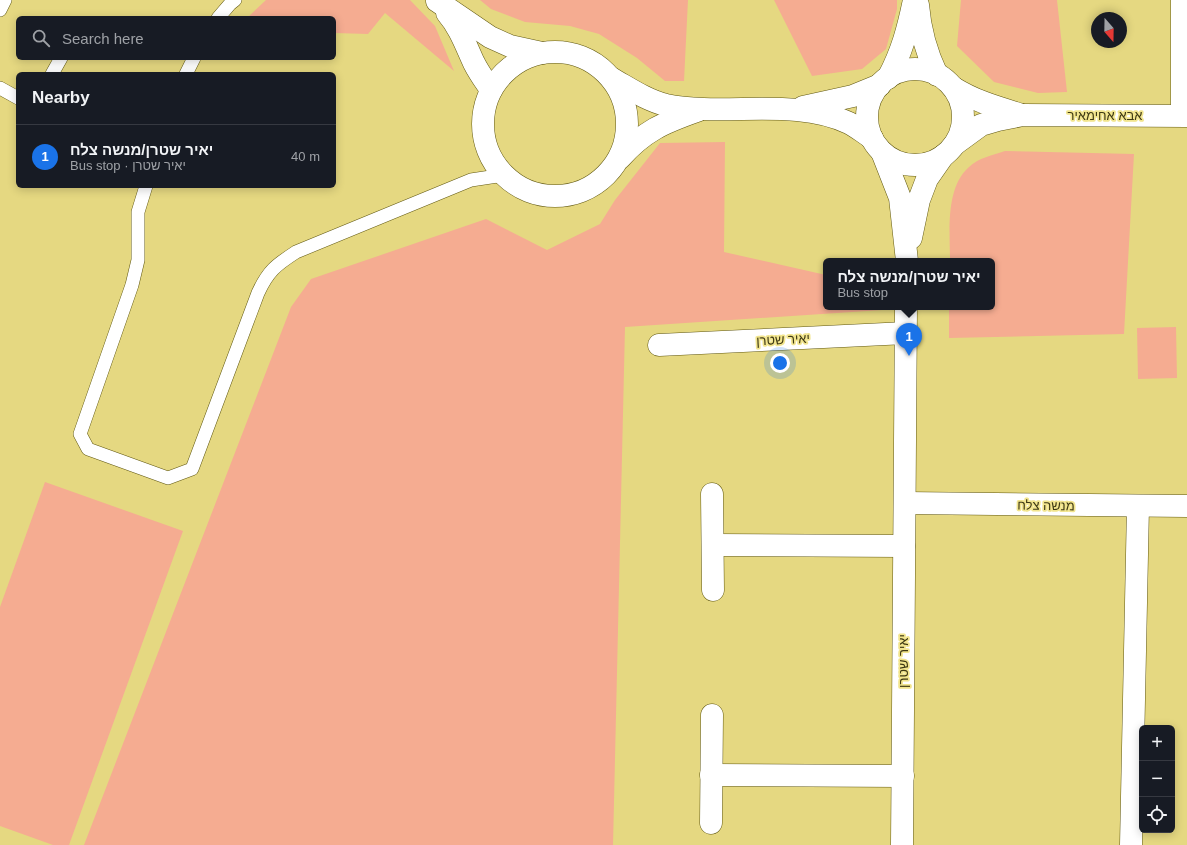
<!DOCTYPE html>
<html lang="en">
<head>
<meta charset="utf-8">
<style>
  :root { --surface:#171b24; --page:#20242c; --text:#f1f3f6; --muted:#9ea1a6; --line:#363941; --accent:#1a73e8 }
  body { margin:0; font-family:Helvetica,Heebo,sans-serif; background:var(--page); color:var(--text) }
  .controls { position:absolute; right:12px; bottom:12px; display:grid; overflow:hidden; border-radius:6px; box-shadow:0 2px 10px #0003 }
  .controls button { width:36px; height:36px; display:grid; place-items:center; padding:0; border:0; border-bottom:1px solid var(--line); background:var(--surface); color:var(--text); font:20px sans-serif }
  .compass { position:absolute; left:1091px; top:12px; width:36px; height:36px; border-radius:50%; background:var(--surface); box-shadow:0 2px 10px #0003; rotate:160deg }
  .you { position:absolute; left:780px; top:363px; width:14px; height:14px; margin:-10px; border:3px solid #fff; border-radius:50%; background:#1a73e8; box-shadow:0 0 0 6px #1a73e833 }
  .badge { display:grid; place-items:center; width:26px; height:26px; border-radius:50%; background:var(--accent); color:#fff; font-size:13px; font-weight:700 }
  .pin { position:absolute; translate:-50% -33px; filter:drop-shadow(0 1px 2px #0008) }
  .pin::after { content:''; position:absolute; top:21px; width:14px; height:12px; background:inherit; clip-path:polygon(0 0,100% 0,50% 100%) }
  .popup { position:absolute; left:823px; top:258px; width:172px; height:52px; box-sizing:border-box; display:grid; place-content:center; border-radius:6px; background:var(--surface); filter:drop-shadow(0 1px 3px #0005); font-size:13px; white-space:nowrap; color:var(--muted) }
  .popup b { font-size:15px; color:var(--text) }
  .popup::after { content:''; position:absolute; left:50%; top:100%; margin-left:-8px; border:8px solid transparent; border-top-color:var(--surface) }
  .list { margin:0; padding:0; list-style:none }
  h2 { display:flex; justify-content:space-between; align-items:center; height:52px; margin:0; padding:0 16px; font-size:17px }
  h2 small { font-size:13px; font-weight:400; color:var(--muted) }
  .list li { display:grid; grid-template-columns:26px 1fr auto; gap:12px; align-items:center; box-sizing:border-box; height:64px; padding:0 16px; border-top:1px solid var(--line) }
  .list b { display:block; font-size:15px; white-space:nowrap }
  .list p { margin:0; font-size:13px; white-space:nowrap; color:var(--muted) }
  .list em { font-size:13px; font-style:normal; color:var(--muted) }
  .icon { flex:none; width:22px; height:22px; fill:none; stroke:currentColor; stroke-width:2; stroke-linecap:round; stroke-linejoin:round }
  .map { position:relative; flex:none; width:1187px; height:845px; overflow:hidden }
  .search { position:absolute; background:var(--surface); box-shadow:0 2px 10px #0003; left:16px; top:16px; width:320px; height:44px; display:flex; align-items:center; gap:10px; box-sizing:border-box; padding:0 14px; border-radius:6px; color:var(--muted); font-size:15px }
  .panel { position:absolute; background:var(--surface); box-shadow:0 2px 10px #0003; left:16px; top:72px; width:320px; height:116px; border-radius:6px }
  .map>svg:first-child { display:block }
  .green { fill:#f5ac91 }
  .lines { fill:none; stroke-linecap:round; stroke-linejoin:round }
  .service-casing { stroke:#615811; stroke-width:14 }
  .minor-casing { stroke:#615811; stroke-width:23 }
  .tertiary-casing { stroke:#615811; stroke-width:23 }
  .service { stroke:#fff; stroke-width:13 }
  .minor { stroke:#fff; stroke-width:22 }
  .tertiary { stroke:#fff; stroke-width:22 }
  .labels { text-anchor:middle; stroke-width:3.5; stroke-linejoin:round; paint-order:stroke }
  .street-label { font-size:13px; fill:#3e3914; stroke:#f2e58e }
</style>
</head>
<body>
<div class="map">
<svg width="1187" height="845" viewBox="0 0 1187 845">
  <rect width="100%" height="100%" fill="#e5d881"/>
  <g class="green">
    <polygon points="266,0 410,0 435,26 454,71 385,13 368,34 334,33 334,18 247,18"/>
    <polygon points="480,0 688,0 684,81 665,81 637,58 599,34 570,26 525,22 491,9"/>
    <polygon points="774,0 897,0 897,9 886,49 862,69 812,76"/>
    <polygon points="961,0 1057,0 1067,92 1038,93 994,82 957,46"/>
    <polygon points="725,142 724,252 826,275 826,307 897,307 897,309 625,327 613,845 84,845 291,307 311,279 486,219 547,250 600,224 615,200 660,143"/>
    <path d="M1005,151L1134,154L1124,334L949,338V307H992V261H950C950,232 945,188 969,167C978,158 993,155 1005,151Z"/>
    <polygon points="1176,327 1177,378 1138,379 1137,328"/>
    <polygon points="45,482 183,531 69,845 53,845 0,826 0,607"/>
  </g>
  <g class="lines">
    <defs>
      <g id="service">
        <polyline points="0,10 5,0"/>
        <polyline points="218,18 230,4 235,0"/>
        <polyline points="52,74 61,58"/>
        <polyline points="186,74 194,58"/>
        <polyline points="0,88 18,98"/>
        <path d="M146,186L138,212V260L132,285L80,434L88,449L168,478L192,469L258,293C268,271 276,265 296,252L471,180L504,175"/>
      </g>
      <g id="minor">
        <polyline points="437,1 490,37 510,46 542,53"/>
        <path d="M447,13C460,28 466,46 474,63C479,73 485,81 491,90"/>
        <circle cx="555" cy="124" r="72"/>
        <path d="M611,78C629,88 646,100 666,105C725,117 794,97 849,123C857,127 864,133 872,138"/>
        <polyline points="803,107 853,96 880,85"/>
        <polyline points="1182,115 1182,0"/>
        <path d="M620,158C644,131 663,123 697,111"/>
        <polyline points="659,345 906,333"/>
        <polyline points="712,494 713,590"/>
        <polyline points="905,503 1187,506"/>
        <polyline points="713,545 904,546"/>
        <polyline points="711,775 903,776"/>
        <polyline points="711,823 712,715"/>
        <polyline points="1131,845 1138,506"/>
      </g>
      <g id="tertiary">
        <path d="M918,5C920,30 926,52 937,75"/>
        <circle cx="915" cy="117" r="48"/>
        <path d="M888,78C902,52 908,29 914,0"/>
        <path d="M954,88C975,101 996,107 1019,114"/>
        <polyline points="955,144 981,125 998,120 1023,115 1187,116"/>
        <polyline points="882,152 900,198 907,261"/>
        <polyline points="911,238 919,200 927,179 943,156"/>
        <polyline points="902,845 906,307"/>
      </g>
    </defs>
    <use href="#service" class="service-casing"/>
    <use href="#minor" class="minor-casing"/>
    <use href="#tertiary" class="tertiary-casing"/>
    <use href="#service" class="service"/>
    <use href="#minor" class="minor"/>
    <use href="#tertiary" class="tertiary"/>
  </g>
  <g class="labels">
    <g class="street-label">
      <text x="1105" y="120">אבא אחימאיר</text>
      <text transform="translate(783 339) rotate(-3)" y="5">יאיר שטרן</text>
      <text transform="translate(1046 505) rotate(1)" y="5">מנשה צלח</text>
      <text transform="translate(903 661) rotate(-90)" y="5">יאיר שטרן</text>
    </g>
  </g>
</svg>
<div class="controls">
<button>+</button>
<button>−</button>
<button><svg class="icon" aria-label="locate" viewBox="0 0 24 24"><circle cx="12" cy="12" r="6"/><path d="M12 2v4M12 18v4M2 12h4M18 12h4"/></svg></button>
</div>
<svg class="compass" viewBox="-18 -18 36 36"><path d="M0-13l5 13h-10z" fill="#e53935"/><path d="M0 13l5-13h-10z" fill="#9ea1a6"/></svg>
<div class="you"></div>
<div class="pin badge" style="left:909px;top:356px">1</div>
<div class="popup"><b>יאיר שטרן/מנשה צלח</b>Bus stop</div>
<div class="search"><svg class="icon" aria-label="search" viewBox="0 0 24 24"><circle cx="10" cy="10" r="6"/><path d="M15 15l6 6"/></svg>Search here</div>
<section class="panel">
<h2>Nearby<small></small></h2>
<ul class="list">
<li><span class="badge">1</span><div><b>יאיר שטרן/מנשה צלח</b><p>Bus stop · יאיר שטרן</p></div><em>40 m</em></li>
</ul>
</section>
</div>
</body>
</html>
